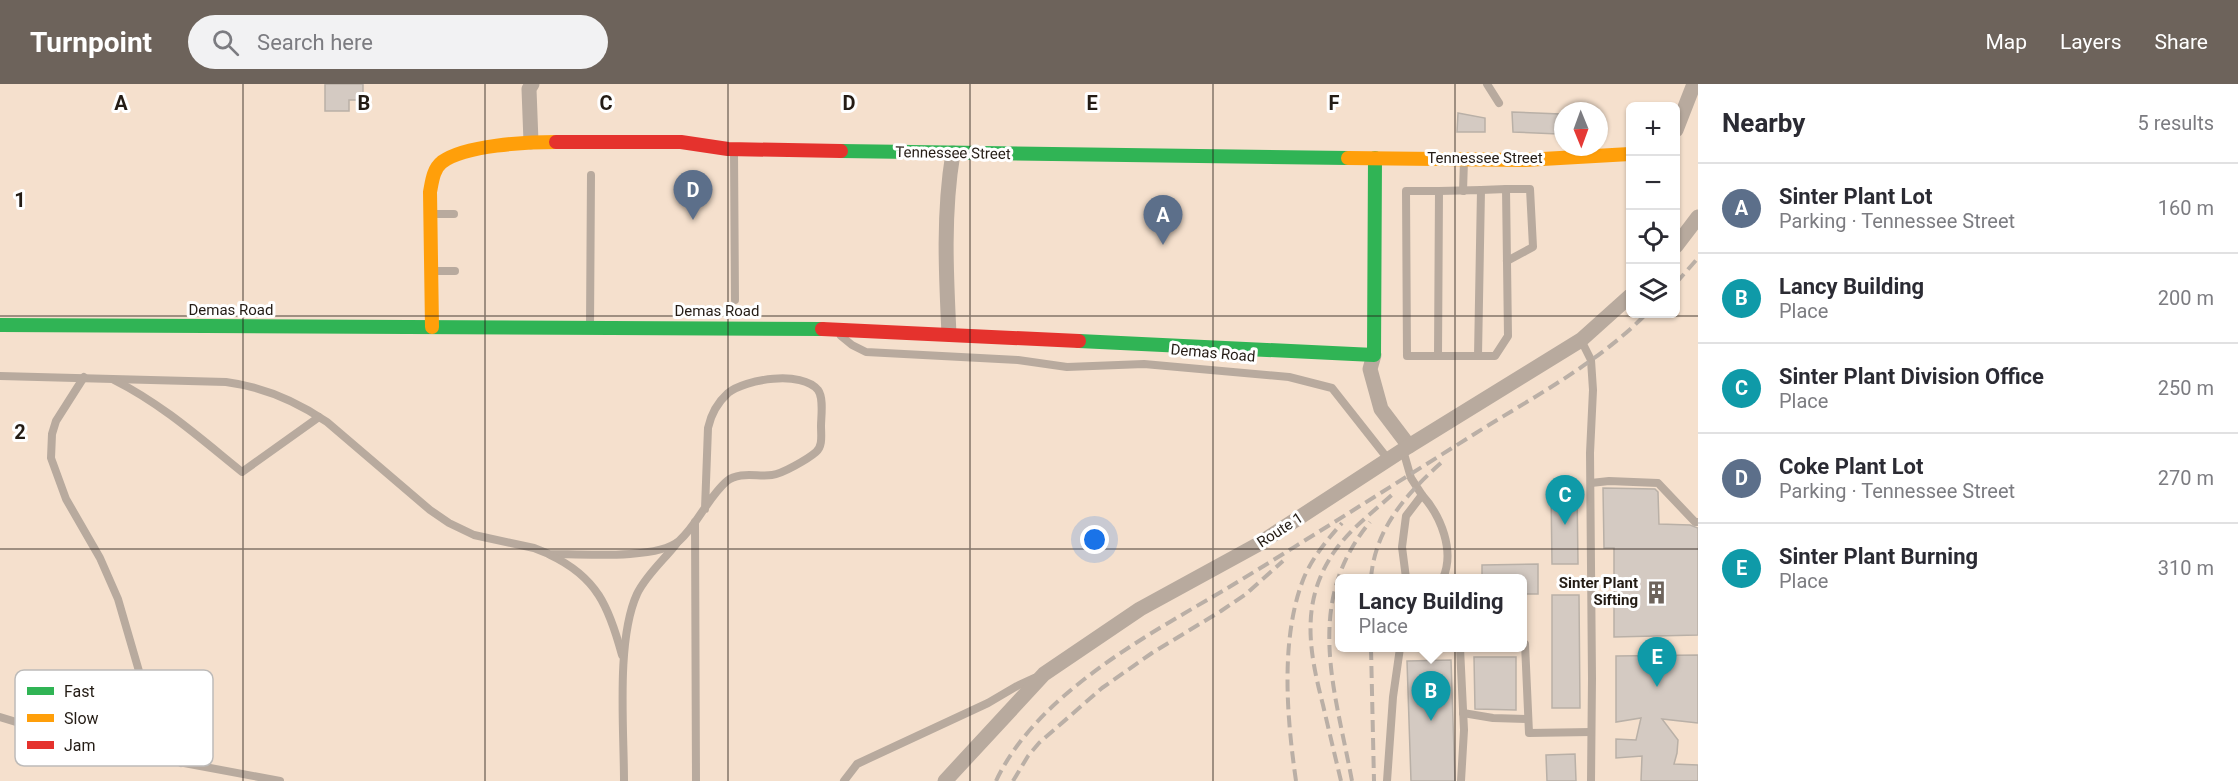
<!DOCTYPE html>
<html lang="en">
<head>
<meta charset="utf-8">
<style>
  :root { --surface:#fff; --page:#f2f2f3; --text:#2b2b33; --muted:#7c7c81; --line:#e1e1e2; --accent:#6d635b }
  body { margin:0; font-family:Roboto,sans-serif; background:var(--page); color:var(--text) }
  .controls { position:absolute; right:18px; top:18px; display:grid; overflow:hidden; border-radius:9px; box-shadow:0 2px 4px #0004 }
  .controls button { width:54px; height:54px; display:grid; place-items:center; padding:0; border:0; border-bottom:2px solid var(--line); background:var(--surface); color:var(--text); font:30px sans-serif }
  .compass { position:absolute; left:1554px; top:18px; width:54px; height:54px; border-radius:50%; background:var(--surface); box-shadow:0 2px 4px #0004; rotate:179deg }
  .you { position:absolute; left:1095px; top:456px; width:21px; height:21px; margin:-15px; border:4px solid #fff; border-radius:50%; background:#1a73e8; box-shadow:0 0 0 9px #1a73e833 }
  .badge { display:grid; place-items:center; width:39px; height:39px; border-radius:50%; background:var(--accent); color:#fff; font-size:20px; font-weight:700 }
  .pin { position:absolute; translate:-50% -50px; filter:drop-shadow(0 2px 3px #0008) }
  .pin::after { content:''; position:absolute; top:32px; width:21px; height:18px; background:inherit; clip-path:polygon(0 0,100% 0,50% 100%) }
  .popup { position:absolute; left:1335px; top:490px; width:192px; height:78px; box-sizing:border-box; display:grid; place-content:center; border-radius:9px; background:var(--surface); filter:drop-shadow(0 2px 4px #0005); font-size:20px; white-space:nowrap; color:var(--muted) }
  .popup b { font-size:22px; color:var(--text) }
  .popup::after { content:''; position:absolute; left:50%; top:100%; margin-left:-12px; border:12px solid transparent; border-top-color:var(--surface) }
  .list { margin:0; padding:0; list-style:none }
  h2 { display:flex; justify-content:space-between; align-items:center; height:78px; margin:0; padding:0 24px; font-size:26px }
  h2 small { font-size:20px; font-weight:400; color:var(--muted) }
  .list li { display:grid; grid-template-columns:39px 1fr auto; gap:18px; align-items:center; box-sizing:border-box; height:90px; padding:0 24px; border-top:2px solid var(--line) }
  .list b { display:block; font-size:22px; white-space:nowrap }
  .list p { margin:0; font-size:20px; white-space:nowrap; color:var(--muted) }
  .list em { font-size:20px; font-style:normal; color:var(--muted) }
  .icon { flex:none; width:33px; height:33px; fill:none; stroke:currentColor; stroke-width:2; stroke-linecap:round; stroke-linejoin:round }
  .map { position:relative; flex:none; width:1698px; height:697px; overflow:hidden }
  header { display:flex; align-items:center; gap:36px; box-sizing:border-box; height:84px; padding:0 30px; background:var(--accent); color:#fff }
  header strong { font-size:28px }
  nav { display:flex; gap:33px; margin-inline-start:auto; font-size:21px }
  .search { width:420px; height:54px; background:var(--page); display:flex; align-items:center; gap:15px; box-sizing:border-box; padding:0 21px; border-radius:33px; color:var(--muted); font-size:22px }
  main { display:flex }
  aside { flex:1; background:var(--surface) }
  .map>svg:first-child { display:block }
  .built { fill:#f5e0cd; fill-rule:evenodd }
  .building { fill:#d4cac2; stroke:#b9b0a7; stroke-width:1.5 }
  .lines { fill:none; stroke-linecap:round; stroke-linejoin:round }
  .lane { stroke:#b8aa9e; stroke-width:8 }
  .street { stroke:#b8aa9e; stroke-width:15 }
  .fast { stroke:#30b455; stroke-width:14 }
  .slow { stroke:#ff9f0a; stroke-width:14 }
  .jam { stroke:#e5322d; stroke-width:14 }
  .rail { stroke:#baafa6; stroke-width:4; stroke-dasharray:12 6; stroke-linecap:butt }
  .grid { fill:none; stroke:#241c15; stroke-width:1.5; stroke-opacity:0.55 }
  .labels { text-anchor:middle; stroke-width:6; stroke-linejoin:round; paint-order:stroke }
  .street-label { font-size:15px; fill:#241c15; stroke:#fff }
  .poi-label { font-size:15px; font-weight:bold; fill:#241c15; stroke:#fff; text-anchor:end }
  .key { fill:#fff; stroke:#bdbbb9; stroke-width:1.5 }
  .key-label { font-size:16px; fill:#241c15 }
  .grid-label { font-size:20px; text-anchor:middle; font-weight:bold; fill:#241c15; stroke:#fff; stroke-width:6; stroke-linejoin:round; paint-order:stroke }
</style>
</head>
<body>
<header>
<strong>Turnpoint</strong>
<div class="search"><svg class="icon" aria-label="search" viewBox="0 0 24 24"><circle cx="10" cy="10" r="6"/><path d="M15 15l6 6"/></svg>Search here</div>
<nav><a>Map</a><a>Layers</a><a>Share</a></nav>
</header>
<main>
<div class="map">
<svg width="1698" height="697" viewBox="0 0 1698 697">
  <rect width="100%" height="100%" fill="#f4e8dd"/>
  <path class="built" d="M0,0H1698V697H0ZM1630,22H1676V230H1630ZM1563,27H1599V63H1563ZM1340,494H1522V564H1340Z"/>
  <g class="building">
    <polygon points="325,0 363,0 363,16 349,16 349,27 325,27"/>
    <polygon points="1512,28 1560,30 1558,50 1513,48"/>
    <polygon points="1458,29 1485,34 1485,48 1457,48"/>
    <polygon points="1551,403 1577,403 1578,480 1552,480"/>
    <polygon points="1603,404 1655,405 1658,408 1659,440 1690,441 1698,444 1698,551 1614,553 1614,464 1604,464"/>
    <polygon points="1538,480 1538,510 1522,510 1522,495 1482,495 1482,481"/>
    <polygon points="1552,511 1579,511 1580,624 1552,624"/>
    <polygon points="1698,571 1698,639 1662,635 1678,656 1677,669 1674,680 1698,681 1698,697 1641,697 1642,672 1616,674 1616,655 1636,656 1641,634 1616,638 1616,572"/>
    <polygon points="1474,573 1516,573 1516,626 1475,625"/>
    <polygon points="1451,576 1455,697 1411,697 1407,577"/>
    <polygon points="1575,670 1576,697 1547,697 1546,671"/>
  </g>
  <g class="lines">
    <g class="lane">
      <polyline points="1487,0 1499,19"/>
      <polyline points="734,68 735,216"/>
      <polyline points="1506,105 1530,105 1533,163 1507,177"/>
      <polyline points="1439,107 1481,106 1478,272"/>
      <polyline points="1463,107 1464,76"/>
      <polyline points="432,130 454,130"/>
      <polyline points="433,187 455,187"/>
      <polyline points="590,243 591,91"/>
      <polyline points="841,252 852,261 866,268 1018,276 1067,283 1144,280 1289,293 1332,304 1388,375"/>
      <polyline points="1581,256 1591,276 1593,306 1590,369 1592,594 1591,697"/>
      <polyline points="1438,272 1439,107 1406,107 1407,272 1495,272 1508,252 1506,105 1481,106"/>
      <path d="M0,292L226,298C264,303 296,317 327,338L430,426L449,439L474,451L534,464L549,470C579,470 657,476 679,457C698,440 708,413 727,397C739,387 758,393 772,391C782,390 808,375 816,368C823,362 821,351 821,342C821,333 824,314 818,306C802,286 745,295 728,309C717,319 711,330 708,344L705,425"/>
      <path d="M84,293L56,337L52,350L51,374L66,415L100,474L118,515L155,642C161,658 169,667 181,679"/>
      <path d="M114,296C162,320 201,355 242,388L319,333"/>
      <polyline points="1403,366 1411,394 1422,411 1406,432 1402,463 1406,494"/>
      <polyline points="1591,399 1609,397 1658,399 1695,438 1698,438"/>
      <path d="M1422,411C1441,432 1455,467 1443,494"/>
      <polyline points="695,438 696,697"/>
      <path d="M550,471C597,493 609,523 622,571"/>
      <polyline points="1525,560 1529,649 1591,648"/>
      <polyline points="1460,564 1464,646 1461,697"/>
      <polyline points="1463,629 1493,634 1528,635"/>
      <polyline points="0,633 98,663 280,697"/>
      <path d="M624,697C624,645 616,556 637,510C646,491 664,476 677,459"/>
      <polyline points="844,697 857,680 988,619 1017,602 1034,594"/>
      <polyline points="1387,697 1393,613 1400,564"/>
    </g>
    <g class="street">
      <polyline points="1676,46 1694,0"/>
      <polyline points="531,58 529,5 532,0"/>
      <polyline points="1676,162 1698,133"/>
      <path d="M949,250C946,189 943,129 953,69"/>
      <polyline points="1374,271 1370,285 1381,325 1409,362"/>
      <polyline points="945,697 1044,590 1140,525 1257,461 1409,362 1581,256 1630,212"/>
    </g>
    <g class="fast">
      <polyline points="841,67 1348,74"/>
      <polyline points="0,241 822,245"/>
      <polyline points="1079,257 1374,271 1375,74"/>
    </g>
    <g class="slow">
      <polyline points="1348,74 1525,76 1630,70"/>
      <path d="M432,243L430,108C432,98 433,85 442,78C465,61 527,58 556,58"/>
    </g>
    <g class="jam">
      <polyline points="556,58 681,58 728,65 841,67"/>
      <polyline points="822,245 1079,257"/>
    </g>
    <g class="rail">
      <polyline points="1676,199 1698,174"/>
      <path d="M1371,494C1375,445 1406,410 1441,379"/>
      <polyline points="1371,564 1374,697"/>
      <path d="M996,697C1037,610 1146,552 1226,505C1310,454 1393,401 1476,349C1535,312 1598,279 1646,230"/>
      <polyline points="1013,697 1028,672 1039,659 1102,604 1152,569 1221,527 1246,510 1283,477"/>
      <path d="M1296,697C1287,635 1280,556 1303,496C1311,475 1327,456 1342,439"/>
      <path d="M1341,697C1335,672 1329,647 1323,621C1309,567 1300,518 1334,468C1350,445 1373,428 1393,410"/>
      <path d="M1352,697C1335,605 1303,519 1370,438"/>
    </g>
  </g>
  <path class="grid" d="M243,0V697M485,0V697M728,0V697M970,0V697M1213,0V697M1455,0V697M0,232H1698M0,465H1698"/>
  <defs>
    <symbol id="building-bare" viewBox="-9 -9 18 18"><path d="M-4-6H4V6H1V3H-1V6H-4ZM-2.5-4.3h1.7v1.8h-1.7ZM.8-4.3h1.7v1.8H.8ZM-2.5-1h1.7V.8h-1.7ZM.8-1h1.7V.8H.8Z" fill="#6d635b" stroke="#fff" stroke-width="2.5" paint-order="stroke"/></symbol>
  </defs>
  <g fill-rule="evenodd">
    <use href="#building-bare" x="1640" y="492" width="33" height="33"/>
  </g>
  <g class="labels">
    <g class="street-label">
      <text transform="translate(953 69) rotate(1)" y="5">Tennessee Street</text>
      <text x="1485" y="79">Tennessee Street</text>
      <text x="231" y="231">Demas Road</text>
      <text x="717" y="232">Demas Road</text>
      <text transform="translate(1213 269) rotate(5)" y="5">Demas Road</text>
      <text transform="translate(1280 446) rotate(-33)" y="5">Route 1</text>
    </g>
    <g class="poi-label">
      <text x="1638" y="504">Sinter Plant<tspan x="1638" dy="17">Sifting</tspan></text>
    </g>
  </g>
  <rect x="15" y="586" width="198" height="96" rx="9" class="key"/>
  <rect x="27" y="603" width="27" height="8" fill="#30b455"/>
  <rect x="27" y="630" width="27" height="8" fill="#ff9f0a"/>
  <rect x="27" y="657" width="27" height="8" fill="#e5322d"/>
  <g class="key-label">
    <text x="64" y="613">Fast</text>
    <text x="64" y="640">Slow</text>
    <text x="64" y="667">Jam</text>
  </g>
  <g class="grid-label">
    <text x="121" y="26">A</text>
    <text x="364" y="26">B</text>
    <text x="606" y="26">C</text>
    <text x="849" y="26">D</text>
    <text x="1092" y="26">E</text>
    <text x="1334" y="26">F</text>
    <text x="20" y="123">1</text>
    <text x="20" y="355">2</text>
  </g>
</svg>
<div class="controls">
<button>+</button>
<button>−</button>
<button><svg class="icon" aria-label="locate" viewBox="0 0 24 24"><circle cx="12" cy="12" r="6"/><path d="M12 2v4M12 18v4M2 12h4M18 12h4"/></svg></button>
<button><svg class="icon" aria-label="layers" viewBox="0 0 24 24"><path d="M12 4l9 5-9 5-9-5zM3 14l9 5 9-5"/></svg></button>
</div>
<svg class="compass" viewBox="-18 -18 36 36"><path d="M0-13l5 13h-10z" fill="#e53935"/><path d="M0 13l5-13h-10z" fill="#7c7c81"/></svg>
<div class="you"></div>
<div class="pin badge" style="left:1163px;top:161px;background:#5c6f8a">A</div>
<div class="pin badge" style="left:1431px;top:637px;background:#0f9aa8">B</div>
<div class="popup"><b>Lancy Building</b>Place</div>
<div class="pin badge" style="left:1565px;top:441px;background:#0f9aa8">C</div>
<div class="pin badge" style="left:693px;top:136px;background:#5c6f8a">D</div>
<div class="pin badge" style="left:1657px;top:603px;background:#0f9aa8">E</div>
</div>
<aside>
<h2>Nearby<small>5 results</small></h2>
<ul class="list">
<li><span class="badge" style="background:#5c6f8a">A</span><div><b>Sinter Plant Lot</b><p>Parking · Tennessee Street</p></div><em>160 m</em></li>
<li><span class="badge" style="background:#0f9aa8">B</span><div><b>Lancy Building</b><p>Place</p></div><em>200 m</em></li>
<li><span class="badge" style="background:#0f9aa8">C</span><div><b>Sinter Plant Division Office</b><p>Place</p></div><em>250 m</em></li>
<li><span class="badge" style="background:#5c6f8a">D</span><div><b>Coke Plant Lot</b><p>Parking · Tennessee Street</p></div><em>270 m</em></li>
<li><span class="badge" style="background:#0f9aa8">E</span><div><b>Sinter Plant Burning</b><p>Place</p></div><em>310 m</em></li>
</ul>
</aside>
</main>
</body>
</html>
